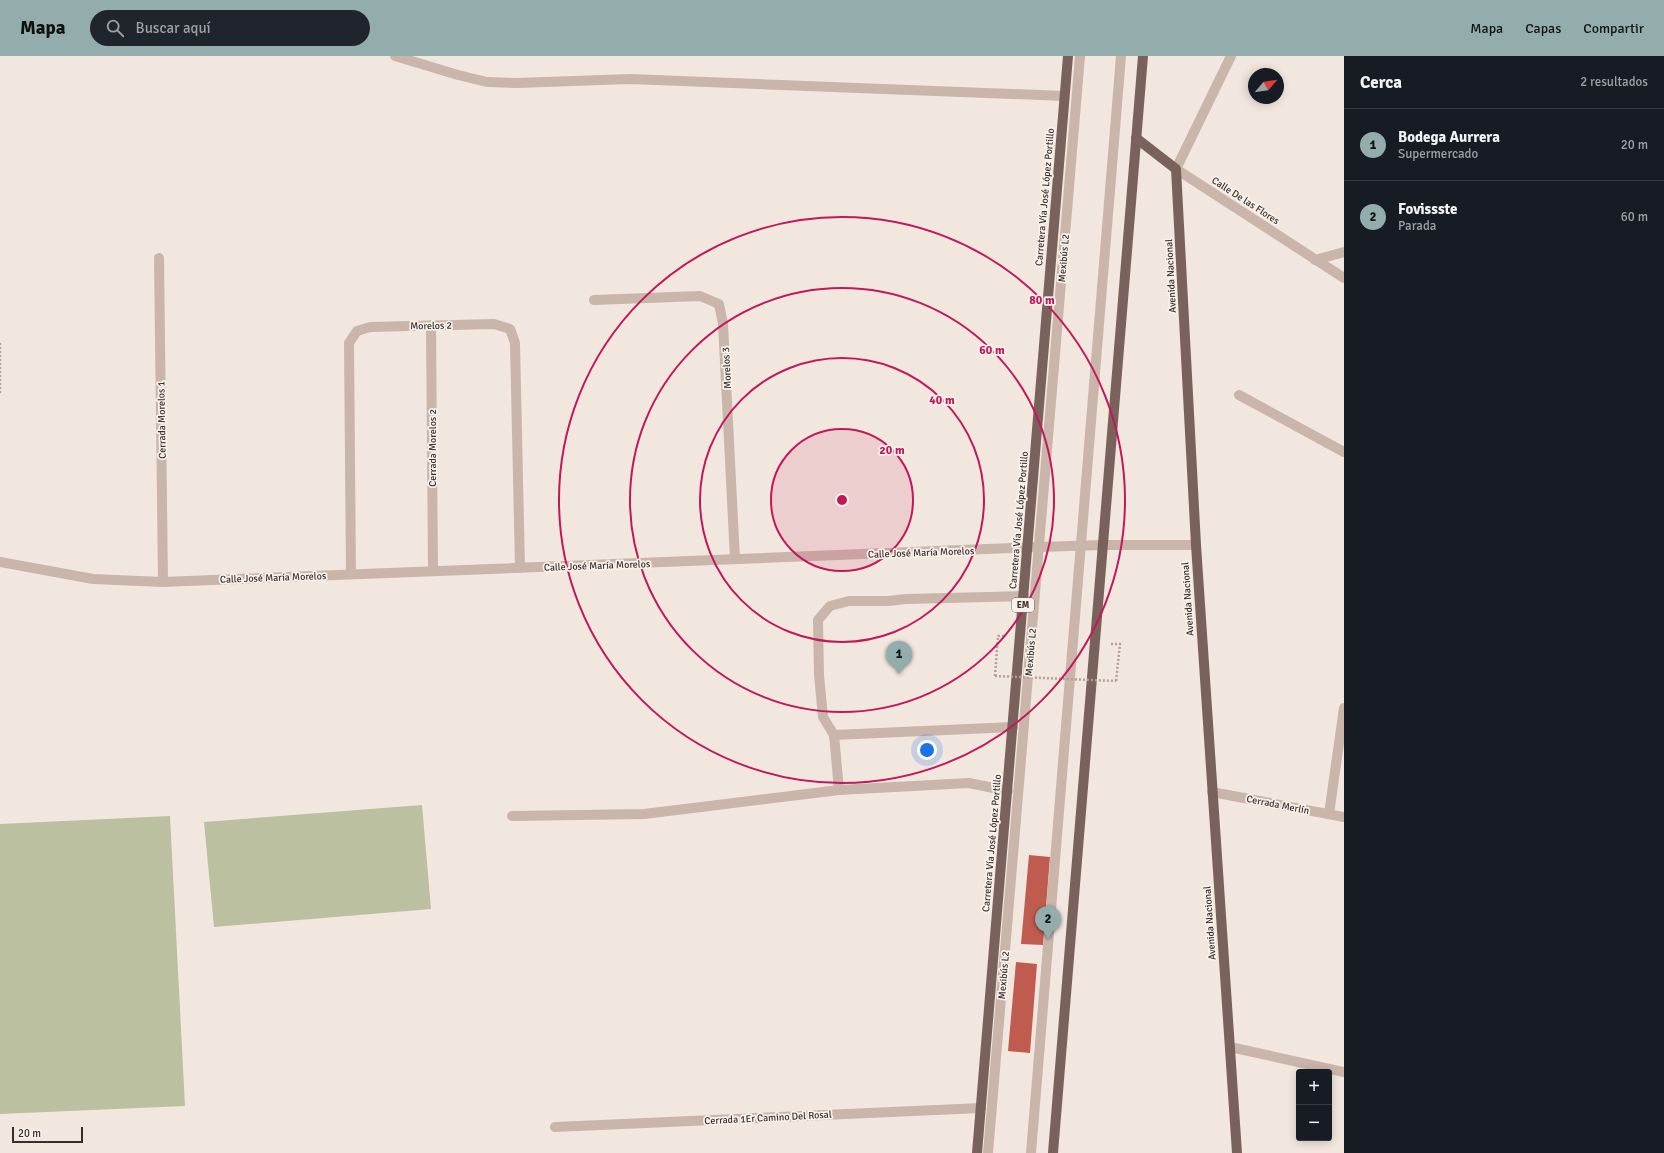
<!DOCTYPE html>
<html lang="es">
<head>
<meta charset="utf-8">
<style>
  :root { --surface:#171b24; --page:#20242c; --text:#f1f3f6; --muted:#9ea1a6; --line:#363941; --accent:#93adad }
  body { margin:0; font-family:Signika,sans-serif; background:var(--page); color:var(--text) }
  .controls { position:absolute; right:12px; bottom:12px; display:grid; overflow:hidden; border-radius:4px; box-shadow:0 2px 10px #0003 }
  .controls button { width:36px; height:36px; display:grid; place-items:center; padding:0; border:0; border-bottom:1px solid var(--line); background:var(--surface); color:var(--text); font:20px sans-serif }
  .compass { position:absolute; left:1248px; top:12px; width:36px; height:36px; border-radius:50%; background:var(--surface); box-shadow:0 2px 10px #0003; rotate:61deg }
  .scale { position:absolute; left:12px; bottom:10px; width:71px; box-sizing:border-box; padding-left:4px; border:2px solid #382d2a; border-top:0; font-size:11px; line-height:14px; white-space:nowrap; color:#382d2a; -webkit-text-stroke:3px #f9f1ec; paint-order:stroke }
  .you { position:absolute; left:927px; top:694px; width:14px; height:14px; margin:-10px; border:3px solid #fff; border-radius:50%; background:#1a73e8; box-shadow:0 0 0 6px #1a73e833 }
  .badge { display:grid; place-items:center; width:26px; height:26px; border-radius:50%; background:var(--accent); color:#111; font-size:13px; font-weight:700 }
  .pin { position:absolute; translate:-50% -33px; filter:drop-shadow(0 1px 2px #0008) }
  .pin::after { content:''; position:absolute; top:21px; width:14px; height:12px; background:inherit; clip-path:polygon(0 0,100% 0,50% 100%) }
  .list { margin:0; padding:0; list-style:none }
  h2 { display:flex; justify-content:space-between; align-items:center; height:52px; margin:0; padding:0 16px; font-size:17px }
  h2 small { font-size:13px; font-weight:400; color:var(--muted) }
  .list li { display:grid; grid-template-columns:26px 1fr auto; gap:12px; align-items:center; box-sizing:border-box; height:72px; padding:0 16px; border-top:1px solid var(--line) }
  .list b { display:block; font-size:15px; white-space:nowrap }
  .list p { margin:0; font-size:13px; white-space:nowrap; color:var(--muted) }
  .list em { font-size:13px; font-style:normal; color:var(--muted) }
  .icon { flex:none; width:22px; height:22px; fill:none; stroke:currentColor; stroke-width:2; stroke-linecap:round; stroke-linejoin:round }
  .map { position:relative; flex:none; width:1344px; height:1097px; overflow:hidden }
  header { display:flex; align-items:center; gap:24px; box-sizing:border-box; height:56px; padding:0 20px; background:var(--accent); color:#111 }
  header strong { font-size:19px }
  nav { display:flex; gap:22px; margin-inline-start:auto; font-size:14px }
  .search { width:280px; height:36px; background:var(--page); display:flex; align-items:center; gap:10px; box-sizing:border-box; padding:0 14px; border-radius:22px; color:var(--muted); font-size:15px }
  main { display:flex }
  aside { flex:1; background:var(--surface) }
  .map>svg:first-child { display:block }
  .green { fill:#bac0a0 }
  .building { fill:#c05c4f }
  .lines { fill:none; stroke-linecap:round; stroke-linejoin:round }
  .path { stroke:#b59f96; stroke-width:2.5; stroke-dasharray:2 2; stroke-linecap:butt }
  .minor { stroke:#cab5ab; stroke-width:10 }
  .major { stroke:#79625c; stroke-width:10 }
  .path-bridge { stroke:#b59f96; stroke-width:2.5; stroke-dasharray:2 2; stroke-linecap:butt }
  .ring { fill:none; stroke:#c2185b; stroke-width:2 }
  .labels { text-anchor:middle; stroke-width:3.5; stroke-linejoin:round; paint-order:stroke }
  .shield { fill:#f9f1ec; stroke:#726864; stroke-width:1 }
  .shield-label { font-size:9px; font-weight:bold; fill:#382d2a }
  .street-label { font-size:10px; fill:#382d2a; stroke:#f9f1ec }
  .centre { fill:#c2185b; stroke:#f9f1ec; stroke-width:2 }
  .ring-label { font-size:12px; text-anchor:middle; font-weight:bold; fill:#c2185b; stroke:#f9f1ec; stroke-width:3.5; stroke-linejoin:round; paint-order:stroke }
</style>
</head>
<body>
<header>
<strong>Mapa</strong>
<div class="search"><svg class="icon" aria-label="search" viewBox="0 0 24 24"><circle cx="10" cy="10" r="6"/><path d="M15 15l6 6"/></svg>Buscar aquí</div>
<nav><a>Mapa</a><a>Capas</a><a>Compartir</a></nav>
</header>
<main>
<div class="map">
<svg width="1344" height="1097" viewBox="0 0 1344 1097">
  <rect width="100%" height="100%" fill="#f2e7df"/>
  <g class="green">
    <polygon points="422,749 431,853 214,871 204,766"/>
    <polygon points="170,760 185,1050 0,1058 0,768"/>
  </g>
  <g class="building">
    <polygon points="1029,799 1050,801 1043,889 1021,888"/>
    <polygon points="1016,906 1037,908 1030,997 1008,995"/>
  </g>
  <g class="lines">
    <g class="path">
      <polyline points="0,287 0,337"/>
      <polyline points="1111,588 1120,588 1116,625"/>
      <polyline points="995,620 998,580 1004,580"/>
    </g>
    <g class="minor">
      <polyline points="395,0 458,19 487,26 517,27 630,23 1064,40"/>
      <polyline points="1231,0 1176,113 1344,222"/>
      <polyline points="159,202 163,526"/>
      <polyline points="1315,204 1344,196"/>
      <polyline points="594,244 700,240 719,248 723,268 735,503"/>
      <polyline points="431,269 433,515"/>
      <polyline points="1239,339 1344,396"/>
      <polyline points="0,506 93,523 163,526 1039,491 1103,489 1196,489"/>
      <polyline points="351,518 349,287 357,275 370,271 494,268 510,273 515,287 520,512"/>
      <polyline points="1013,671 834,679 823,661 819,619 818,564 830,550 849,545 888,545 906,543 1024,540"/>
      <polyline points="834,679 839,734"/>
      <polyline points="1212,736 1344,761"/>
      <polyline points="1329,758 1344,652"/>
      <polyline points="512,760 644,758 839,734 969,727 1008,735"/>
      <polyline points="1230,991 1344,1016"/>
      <polyline points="555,1071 981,1052"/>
      <polyline points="988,1097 1080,0"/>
      <polyline points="1031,1097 1121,0"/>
    </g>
    <g class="major">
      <polyline points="1136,82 1176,113 1196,489 1237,1097"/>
      <polyline points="977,1097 1068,0"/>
      <polyline points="1053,1097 1143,0"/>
    </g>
    <polyline class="path-bridge" points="995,620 1116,625"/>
  </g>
  <circle cx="842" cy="444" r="71" fill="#c2185b" fill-opacity=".12"/>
  <g class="ring">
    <circle cx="842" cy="444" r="71"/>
    <circle cx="842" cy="444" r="142"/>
    <circle cx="842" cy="444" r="212"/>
    <circle cx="842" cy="444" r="283"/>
  </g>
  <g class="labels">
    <rect class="shield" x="1012" y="542" width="22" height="14" rx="3"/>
    <g class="shield-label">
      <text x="1023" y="552">EM</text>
    </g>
    <g class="street-label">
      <text transform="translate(1044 141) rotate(-85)" y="4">Carretera Vía José López Portillo</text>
      <text transform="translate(1246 144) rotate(33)" y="4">Calle De las Flores</text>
      <text transform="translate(1063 202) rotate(-85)" y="4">Mexibús L2</text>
      <text transform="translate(1170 220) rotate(-93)" y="4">Avenida Nacional</text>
      <text transform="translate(431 269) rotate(-1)" y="4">Morelos 2</text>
      <text transform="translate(726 312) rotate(-93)" y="4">Morelos 3</text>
      <text transform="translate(161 364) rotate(-91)" y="4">Cerrada Morelos 1</text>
      <text transform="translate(432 392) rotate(-90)" y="4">Cerrada Morelos 2</text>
      <text transform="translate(1018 464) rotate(-85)" y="4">Carretera Vía José López Portillo</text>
      <text transform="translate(921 496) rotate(-2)" y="4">Calle José María Morelos</text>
      <text transform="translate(597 509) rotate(-2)" y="4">Calle José María Morelos</text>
      <text transform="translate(273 521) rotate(-2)" y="4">Calle José María Morelos</text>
      <text transform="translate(1187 543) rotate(-94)" y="4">Avenida Nacional</text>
      <text transform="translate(1030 596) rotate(-85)" y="4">Mexibús L2</text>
      <text transform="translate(1278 748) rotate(11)" y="4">Cerrada Merlín</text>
      <text transform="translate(991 787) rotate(-85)" y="4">Carretera Vía José López Portillo</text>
      <text transform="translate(1209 867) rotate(-94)" y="4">Avenida Nacional</text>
      <text transform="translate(1003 919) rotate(-85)" y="4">Mexibús L2</text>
      <text transform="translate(768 1061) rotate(-3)" y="4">Cerrada 1Er Camino Del Rosal</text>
    </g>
  </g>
  <circle cx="842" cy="444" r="6" class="centre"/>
  <g class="ring-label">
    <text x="1042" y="248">80 m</text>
    <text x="992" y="298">60 m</text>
    <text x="942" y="348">40 m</text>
    <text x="892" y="398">20 m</text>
  </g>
</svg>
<div class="controls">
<button>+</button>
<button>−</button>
</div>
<svg class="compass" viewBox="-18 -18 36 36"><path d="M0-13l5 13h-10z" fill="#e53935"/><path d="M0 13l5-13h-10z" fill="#9ea1a6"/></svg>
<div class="scale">20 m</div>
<div class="you"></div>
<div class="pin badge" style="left:899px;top:618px">1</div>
<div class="pin badge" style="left:1048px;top:883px">2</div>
</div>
<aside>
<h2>Cerca<small>2 resultados</small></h2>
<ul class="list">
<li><span class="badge">1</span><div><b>Bodega Aurrera</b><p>Supermercado</p></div><em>20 m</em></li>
<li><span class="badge">2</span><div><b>Fovissste</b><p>Parada</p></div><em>60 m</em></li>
</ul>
</aside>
</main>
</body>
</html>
